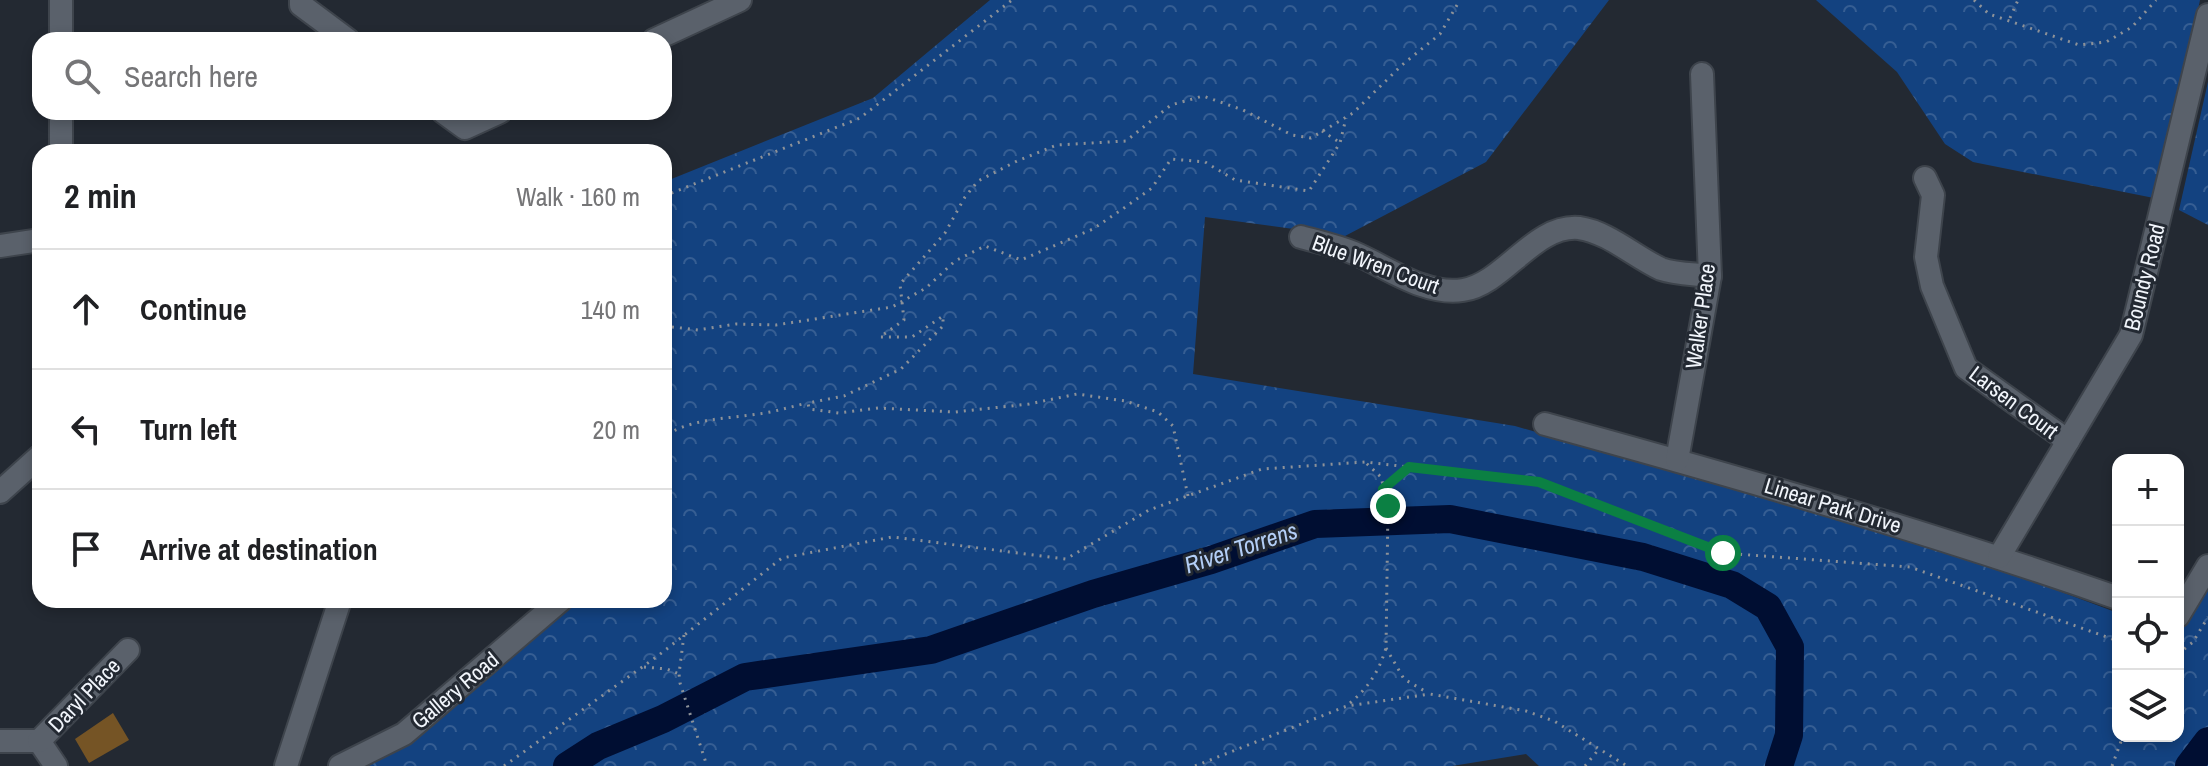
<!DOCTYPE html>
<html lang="en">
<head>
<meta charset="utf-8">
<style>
  :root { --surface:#fff; --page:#f2f2f2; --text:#202124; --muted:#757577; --line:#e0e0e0 }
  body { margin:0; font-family:"Archivo Narrow",sans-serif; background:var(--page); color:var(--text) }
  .controls { position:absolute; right:24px; bottom:24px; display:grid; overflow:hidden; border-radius:16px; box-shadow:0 4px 12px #0003 }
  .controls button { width:72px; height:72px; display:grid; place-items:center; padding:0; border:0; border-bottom:2px solid var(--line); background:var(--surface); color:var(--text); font:40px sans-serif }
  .stop { position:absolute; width:24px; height:24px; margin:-18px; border:6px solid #0b8043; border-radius:50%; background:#fff }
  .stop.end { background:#0b8043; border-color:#fff; box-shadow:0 2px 8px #0008 }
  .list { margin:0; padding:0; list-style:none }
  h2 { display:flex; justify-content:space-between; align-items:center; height:104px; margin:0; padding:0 32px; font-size:34px }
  h2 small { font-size:26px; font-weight:400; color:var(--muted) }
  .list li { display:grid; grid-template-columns:52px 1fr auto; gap:24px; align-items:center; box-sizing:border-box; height:120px; padding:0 32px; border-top:2px solid var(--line) }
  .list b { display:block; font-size:30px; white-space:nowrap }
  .list em { font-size:26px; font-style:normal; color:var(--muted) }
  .icon { flex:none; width:44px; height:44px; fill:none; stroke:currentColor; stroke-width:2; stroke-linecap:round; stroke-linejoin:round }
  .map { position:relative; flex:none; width:2208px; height:766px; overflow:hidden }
  .search { position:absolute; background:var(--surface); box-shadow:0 4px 12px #0003; left:32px; top:32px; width:640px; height:88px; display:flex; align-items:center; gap:20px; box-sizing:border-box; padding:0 28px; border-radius:24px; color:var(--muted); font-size:30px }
  .panel { position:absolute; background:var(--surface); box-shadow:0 4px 12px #0003; left:32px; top:144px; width:640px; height:464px; border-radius:24px }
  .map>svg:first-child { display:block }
  .park { fill:url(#park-crowns) }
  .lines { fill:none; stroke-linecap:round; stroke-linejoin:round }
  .river { stroke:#000e32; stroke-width:28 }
  .building { fill:#755425 }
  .minor-casing { stroke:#3e444c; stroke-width:26 }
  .path { stroke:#8d9299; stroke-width:3; stroke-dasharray:2 6; stroke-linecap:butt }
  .minor { stroke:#5a616b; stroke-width:22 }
  .route { stroke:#0b8043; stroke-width:10 }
  .labels { text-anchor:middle; stroke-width:6; stroke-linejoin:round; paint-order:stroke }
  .street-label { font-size:22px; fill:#f1f5fb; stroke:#232932 }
  .water-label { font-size:24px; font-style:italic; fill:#b3cef6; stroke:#232932 }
</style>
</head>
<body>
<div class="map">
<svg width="2208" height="766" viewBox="0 0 2208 766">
  <defs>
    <pattern id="park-crowns" width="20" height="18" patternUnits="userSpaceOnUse" patternTransform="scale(2)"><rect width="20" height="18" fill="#134280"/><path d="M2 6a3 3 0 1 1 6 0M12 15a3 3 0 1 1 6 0" fill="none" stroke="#365e93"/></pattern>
  </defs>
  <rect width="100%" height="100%" fill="#232932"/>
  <g class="park">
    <polygon points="990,0 1609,0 1486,162 1345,236 1205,217 1193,374 1515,426 1976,560 2118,613 2118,736 2178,736 2178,634 2208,585 2208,766 1539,766 1526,754 1452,766 368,766 415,739 577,600 664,600 664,182 873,98"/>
    <polygon points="1816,0 2200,0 2159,199 1973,162 1945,144 1897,72"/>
    <polygon points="2208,82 2208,225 2179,210"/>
  </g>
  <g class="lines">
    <g class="river">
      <polyline points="567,766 598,746 663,719 745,677 931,650 1093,594 1211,560 1315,524 1450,519 1643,557 1732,585 1768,607 1790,647 1789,735 1779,766"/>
      <polyline points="2189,766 2208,741"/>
    </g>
  </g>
  <polygon class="building" points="113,713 129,740 89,763 75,739"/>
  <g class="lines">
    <defs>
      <g id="minor">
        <polyline points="61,0 61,40"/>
        <polyline points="301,0 301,5 348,40"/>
        <polyline points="654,40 740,0"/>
        <polyline points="61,112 61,152"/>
        <polyline points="443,112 465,128 500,112"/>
        <polyline points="1925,178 1933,195 1926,257 1932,286 1966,368 2068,441"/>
        <path d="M1301,237C1319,242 1337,246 1354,253C1387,267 1425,296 1463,290C1504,284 1534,224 1579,228C1608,232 1635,257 1661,269C1675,274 1695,274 1710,276"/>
        <polyline points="0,246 40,240"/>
        <path d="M1545,424C1738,477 1929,532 2118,598"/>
        <polyline points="1677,460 1710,276 1702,74"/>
        <polyline points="0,492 40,456"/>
        <polyline points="1999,557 2131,335 2208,15"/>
        <polyline points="2178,616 2208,566"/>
        <polyline points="0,741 39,741 56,766"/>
        <polyline points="39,741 128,650"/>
        <polyline points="286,766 340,600"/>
        <polyline points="340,766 404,734 561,600"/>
      </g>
    </defs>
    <use href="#minor" class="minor-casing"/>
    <g class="path">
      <polyline points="1974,0 1989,14 2079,45 2106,42 2132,27 2156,0"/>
      <polyline points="2010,18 2018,0"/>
      <polyline points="1322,131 1339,142"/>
      <polyline points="664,196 860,118 1012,0"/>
      <polyline points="664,326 698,330 736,324 776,325 892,307 926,288 955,261 985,246 1021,260 1093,229 1124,208 1152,188 1171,159 1205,162 1235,180 1309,191 1340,143 1346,118"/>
      <path d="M664,441L666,435C694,418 726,419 758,414C774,412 790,407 807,403"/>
      <polyline points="1383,489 1408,468"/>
      <polyline points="1188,496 1173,426 1158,412 1125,401 1077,394 1029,404 955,412 878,408 839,413 809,409 808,403 844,396 901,369 943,326 943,316 912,337 880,337 904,320 900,284 945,233 965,197 978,181 1017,161 1057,145 1126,141 1171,105 1203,96 1243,110 1292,135 1311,138 1353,113 1402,65 1440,34 1460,0"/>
      <polyline points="684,635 679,674 680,683 707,766"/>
      <polyline points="1386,648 1404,679 1428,693"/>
      <polyline points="2178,654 2193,642 2208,617"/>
      <polyline points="644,667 667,669 679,674"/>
      <path d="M1350,703C1369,687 1379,671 1386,648L1388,506L1381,477L1365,462"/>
      <polyline points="504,766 659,655 782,558 892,537 1066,559 1149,510 1262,469 1365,462 1539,482 1723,553 1910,567 2118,641"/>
      <polyline points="1195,766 1347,706 1430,694 1526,711 1554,721 1627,766"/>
      <polyline points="1585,766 1599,749"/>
      <polyline points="2112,766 2123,736"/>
    </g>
    <use href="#minor" class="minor"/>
  </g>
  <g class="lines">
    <polyline class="route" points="1388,506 1383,489 1409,467 1539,482 1723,553"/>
  </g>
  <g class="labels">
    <g class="street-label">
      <text transform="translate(1376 264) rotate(20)" y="8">Blue Wren Court</text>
      <text transform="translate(2144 277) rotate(-76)" y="8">Boundy Road</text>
      <text transform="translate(1700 316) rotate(-82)" y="8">Walker Place</text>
      <text transform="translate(2014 402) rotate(37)" y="8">Larsen Court</text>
      <text transform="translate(1833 505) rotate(17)" y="8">Linear Park Drive</text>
      <text transform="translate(455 690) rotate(-40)" y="8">Gallery Road</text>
      <text transform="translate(84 695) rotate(-46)" y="8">Daryl Place</text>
    </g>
    <g class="water-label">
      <text transform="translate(1241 548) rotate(-18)" y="8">River Torrens</text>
    </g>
  </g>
</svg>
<div class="controls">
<button>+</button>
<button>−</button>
<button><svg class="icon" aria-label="locate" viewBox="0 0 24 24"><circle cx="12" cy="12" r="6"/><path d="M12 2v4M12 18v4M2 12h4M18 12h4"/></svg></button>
<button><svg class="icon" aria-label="layers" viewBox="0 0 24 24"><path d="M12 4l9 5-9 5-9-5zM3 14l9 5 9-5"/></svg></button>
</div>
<div class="stop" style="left:1723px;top:553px"></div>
<div class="stop end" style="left:1388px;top:506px"></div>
<div class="search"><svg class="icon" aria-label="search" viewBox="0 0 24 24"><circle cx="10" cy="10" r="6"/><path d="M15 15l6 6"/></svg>Search here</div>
<section class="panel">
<h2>2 min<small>Walk · 160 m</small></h2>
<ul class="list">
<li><svg class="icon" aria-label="ahead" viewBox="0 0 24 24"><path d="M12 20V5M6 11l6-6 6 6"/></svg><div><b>Continue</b></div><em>140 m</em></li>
<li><svg class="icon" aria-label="left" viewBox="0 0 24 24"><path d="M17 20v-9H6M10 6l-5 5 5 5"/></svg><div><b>Turn left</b></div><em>20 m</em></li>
<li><svg class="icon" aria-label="arrive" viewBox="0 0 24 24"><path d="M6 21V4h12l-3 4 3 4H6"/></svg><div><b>Arrive at destination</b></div></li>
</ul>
</section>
</div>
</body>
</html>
